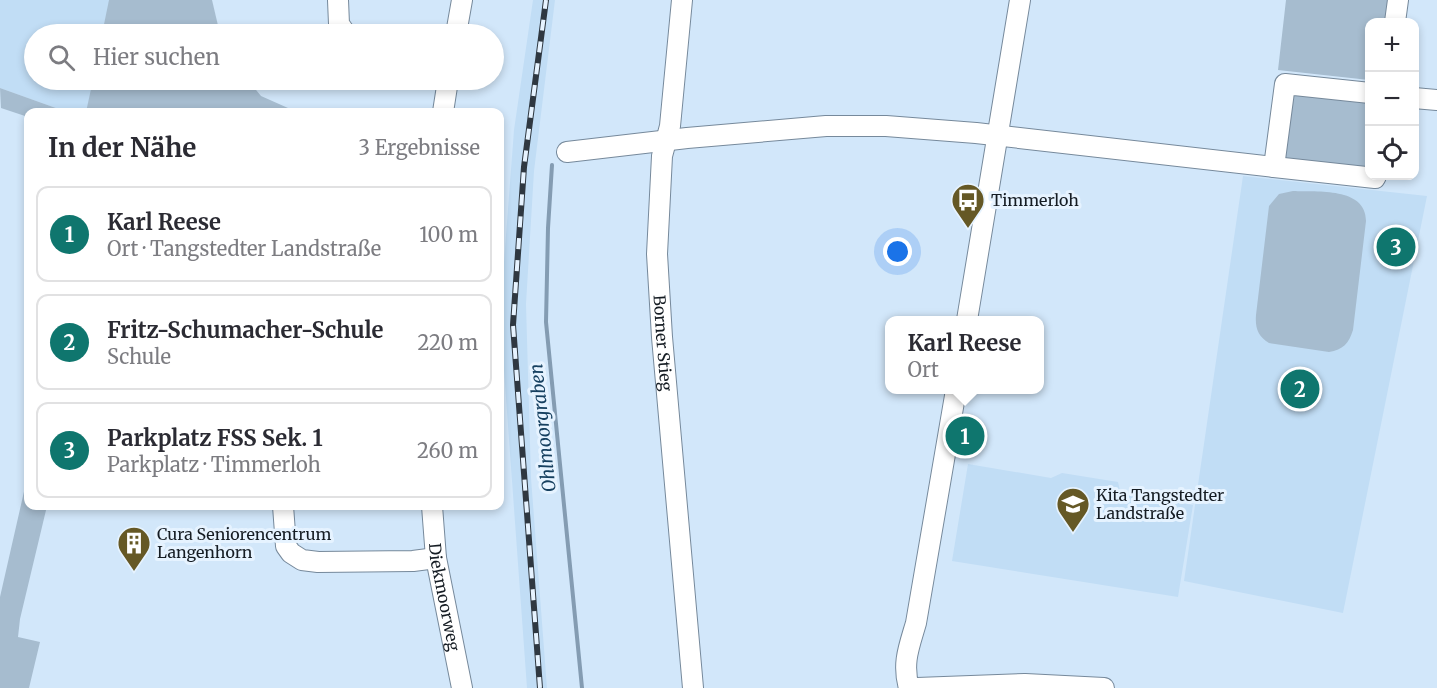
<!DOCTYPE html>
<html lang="de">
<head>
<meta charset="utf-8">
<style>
  :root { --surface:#fff; --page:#f7f7f7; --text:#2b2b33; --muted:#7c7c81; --line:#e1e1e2; --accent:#0f766e }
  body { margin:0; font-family:Merriweather,serif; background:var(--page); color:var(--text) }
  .controls { position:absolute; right:18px; top:18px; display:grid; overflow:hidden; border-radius:12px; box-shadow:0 3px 9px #0003 }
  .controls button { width:54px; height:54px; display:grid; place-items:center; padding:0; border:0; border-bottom:2px solid var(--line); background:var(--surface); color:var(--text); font:30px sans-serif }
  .you { position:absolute; left:898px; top:252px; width:21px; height:21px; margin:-15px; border:4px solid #fff; border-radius:50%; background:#1a73e8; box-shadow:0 0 0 9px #1a73e833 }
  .badge { display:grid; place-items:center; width:39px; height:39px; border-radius:50%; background:var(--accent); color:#fff; font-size:20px; font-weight:700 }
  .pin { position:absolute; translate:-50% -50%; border:3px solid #fff; box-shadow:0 2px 6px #0006 }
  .popup { position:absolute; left:885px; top:316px; width:159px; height:78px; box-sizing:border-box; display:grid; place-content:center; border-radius:12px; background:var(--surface); filter:drop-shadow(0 2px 4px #0005); font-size:20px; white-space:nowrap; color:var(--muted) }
  .popup b { font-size:22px; color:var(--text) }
  .popup::after { content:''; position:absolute; left:50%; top:100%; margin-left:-12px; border:12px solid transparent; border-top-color:var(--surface) }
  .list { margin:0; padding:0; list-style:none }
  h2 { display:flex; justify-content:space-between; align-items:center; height:78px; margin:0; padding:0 24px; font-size:26px }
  h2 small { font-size:20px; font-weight:400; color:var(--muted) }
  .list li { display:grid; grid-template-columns:39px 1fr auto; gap:18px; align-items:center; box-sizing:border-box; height:96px; margin:0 12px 12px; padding:0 12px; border:2px solid var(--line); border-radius:12px }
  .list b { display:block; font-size:22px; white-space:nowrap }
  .list p { margin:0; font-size:20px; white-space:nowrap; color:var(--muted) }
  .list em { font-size:20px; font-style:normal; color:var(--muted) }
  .icon { flex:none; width:33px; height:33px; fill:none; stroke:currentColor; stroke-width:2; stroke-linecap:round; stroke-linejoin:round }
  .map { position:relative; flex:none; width:1437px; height:688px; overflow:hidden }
  .search { position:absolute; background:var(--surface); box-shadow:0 3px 9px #0003; left:24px; top:24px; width:480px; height:66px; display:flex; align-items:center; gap:15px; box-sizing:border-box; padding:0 21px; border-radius:33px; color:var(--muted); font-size:22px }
  .panel { position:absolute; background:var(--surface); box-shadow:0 3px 9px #0003; left:24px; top:108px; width:480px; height:402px; border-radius:12px }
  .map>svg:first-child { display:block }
  .built { fill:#c1ddf5 }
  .green { fill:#a6bccf }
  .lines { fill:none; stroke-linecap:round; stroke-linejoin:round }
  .stream { stroke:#849cb2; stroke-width:4 }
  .minor-casing { stroke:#76899b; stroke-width:22 }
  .minor { stroke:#fff; stroke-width:20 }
  .rail-casing { stroke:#2f3841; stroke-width:6 }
  .rail { stroke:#e6f3ff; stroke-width:4; stroke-dasharray:11; stroke-linecap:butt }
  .labels { text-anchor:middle; stroke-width:6; stroke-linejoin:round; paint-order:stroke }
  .poi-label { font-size:16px; fill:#151c23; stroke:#e6f3ff; text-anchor:start }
  .street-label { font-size:16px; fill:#151c23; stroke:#e6f3ff }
  .water-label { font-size:18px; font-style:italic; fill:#164060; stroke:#e6f3ff }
</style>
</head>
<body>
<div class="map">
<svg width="1437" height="688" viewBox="0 0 1437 688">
  <rect width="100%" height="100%" fill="#d2e7fa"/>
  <g class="built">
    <polygon points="0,0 111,0 106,34 34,34 34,80 95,80 86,112 67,112 0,88"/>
    <polygon points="533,0 555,0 534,171 526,304 531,478 547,688 527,688 500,315 514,130"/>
    <polygon points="1243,176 1427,196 1343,613 1184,581"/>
    <polygon points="968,464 1051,478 1062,473 1118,482 1120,491 1193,505 1178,597 952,561"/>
  </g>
  <g class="green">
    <polygon points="109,0 212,0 220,34 102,34"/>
    <polygon points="1286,0 1393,0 1390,22 1370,22 1369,80 1278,70"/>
    <polygon points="93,80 248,80 261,96 297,112 86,112"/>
    <polygon points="0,88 67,112 28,112 28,117 1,108"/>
    <polygon points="1290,88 1369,96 1369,127 1365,170 1281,161"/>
    <path d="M1293,191C1317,192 1366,187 1366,221L1353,330C1349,343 1343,350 1329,352L1269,343C1258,336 1255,328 1256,315L1269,206L1279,194Z"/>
    <polygon points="28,474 28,506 47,506 20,619 18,637 40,642 29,688 0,688 0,597"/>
  </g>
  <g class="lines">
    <polyline class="stream" points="552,165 548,228 546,322 582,688"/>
    <defs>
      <g id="minor">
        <polyline points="338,0 339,24 346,34"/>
        <path id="s1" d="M682,0L670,126L662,156L657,254L662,337L693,688"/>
        <polyline points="1395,22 1398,0"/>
        <polyline points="456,34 462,0"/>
        <polyline points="1414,98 1437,100"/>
        <polyline points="443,112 448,80"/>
        <polyline points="567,152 687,138 826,126 886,126 976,133 1274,167 1285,84 1370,93"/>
        <polyline points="1274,167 1375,178 1376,176"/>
        <polyline points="967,320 1020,0"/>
        <polyline points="283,506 286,546 291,553 302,560 318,562 413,561 436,558"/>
        <path id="s2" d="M432,506L436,558L462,688"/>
        <path d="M909,688C902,663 909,647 916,623L956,390"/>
        <polyline points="917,688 1025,684 1104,688"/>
      </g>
    </defs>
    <use href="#minor" class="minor-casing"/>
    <use href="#minor" class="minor"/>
    <defs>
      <polyline id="rail" points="540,688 513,325 524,167 546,0"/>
    </defs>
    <use href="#rail" class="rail-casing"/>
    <use href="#rail" class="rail"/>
  </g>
  <defs>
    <symbol id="bus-pin" viewBox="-11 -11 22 30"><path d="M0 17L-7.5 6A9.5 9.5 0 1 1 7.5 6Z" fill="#655825" stroke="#e6f3ff"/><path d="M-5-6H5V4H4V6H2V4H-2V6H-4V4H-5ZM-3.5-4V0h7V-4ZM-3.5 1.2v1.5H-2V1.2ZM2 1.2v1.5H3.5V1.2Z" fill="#fff"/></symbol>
    <symbol id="school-pin" viewBox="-11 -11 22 30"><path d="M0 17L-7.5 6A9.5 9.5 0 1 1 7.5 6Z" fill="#655825" stroke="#e6f3ff"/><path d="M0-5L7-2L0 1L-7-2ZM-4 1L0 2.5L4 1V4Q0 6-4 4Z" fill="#fff"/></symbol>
    <symbol id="building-pin" viewBox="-11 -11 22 30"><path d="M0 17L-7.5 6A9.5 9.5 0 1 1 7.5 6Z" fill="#655825" stroke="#e6f3ff"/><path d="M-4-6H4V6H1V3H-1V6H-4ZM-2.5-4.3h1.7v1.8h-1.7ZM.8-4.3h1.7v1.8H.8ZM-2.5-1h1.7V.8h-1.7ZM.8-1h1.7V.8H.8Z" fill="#fff"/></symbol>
  </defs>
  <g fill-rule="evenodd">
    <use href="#bus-pin" x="949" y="181" width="38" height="52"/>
    <use href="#school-pin" x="1054" y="485" width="38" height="52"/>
    <use href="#building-pin" x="115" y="524" width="38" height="52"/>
  </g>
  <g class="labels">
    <g class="poi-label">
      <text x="991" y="206">Timmerloh</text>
      <text x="1096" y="501">Kita Tangstedter<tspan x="1096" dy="18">Landstraße</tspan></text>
      <text x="157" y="540">Cura Seniorencentrum<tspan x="157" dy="18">Langenhorn</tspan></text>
    </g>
    <g class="street-label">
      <text dy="6" stroke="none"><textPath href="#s1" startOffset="345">Borner Stieg</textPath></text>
      <text dy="6" stroke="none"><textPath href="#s2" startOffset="92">Diekmoorweg</textPath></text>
    </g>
    <g class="water-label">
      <text transform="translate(543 428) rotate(-96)" y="6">Ohlmoorgraben</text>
    </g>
  </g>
</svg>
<div class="controls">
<button>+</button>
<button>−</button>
<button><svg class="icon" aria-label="locate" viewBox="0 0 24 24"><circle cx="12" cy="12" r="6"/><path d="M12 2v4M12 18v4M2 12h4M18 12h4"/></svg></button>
</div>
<div class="you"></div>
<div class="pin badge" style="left:965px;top:436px">1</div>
<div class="popup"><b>Karl Reese</b>Ort</div>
<div class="pin badge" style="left:1300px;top:389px">2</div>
<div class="pin badge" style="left:1396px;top:247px">3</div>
<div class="search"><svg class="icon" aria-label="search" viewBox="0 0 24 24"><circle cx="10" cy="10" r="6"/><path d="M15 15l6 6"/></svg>Hier suchen</div>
<section class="panel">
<h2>In der Nähe<small>3 Ergebnisse</small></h2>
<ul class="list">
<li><span class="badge">1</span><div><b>Karl Reese</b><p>Ort · Tangstedter Landstraße</p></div><em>100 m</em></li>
<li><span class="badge">2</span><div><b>Fritz-Schumacher-Schule</b><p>Schule</p></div><em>220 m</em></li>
<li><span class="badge">3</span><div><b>Parkplatz FSS Sek. 1</b><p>Parkplatz · Timmerloh</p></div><em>260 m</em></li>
</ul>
</section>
</div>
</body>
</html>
